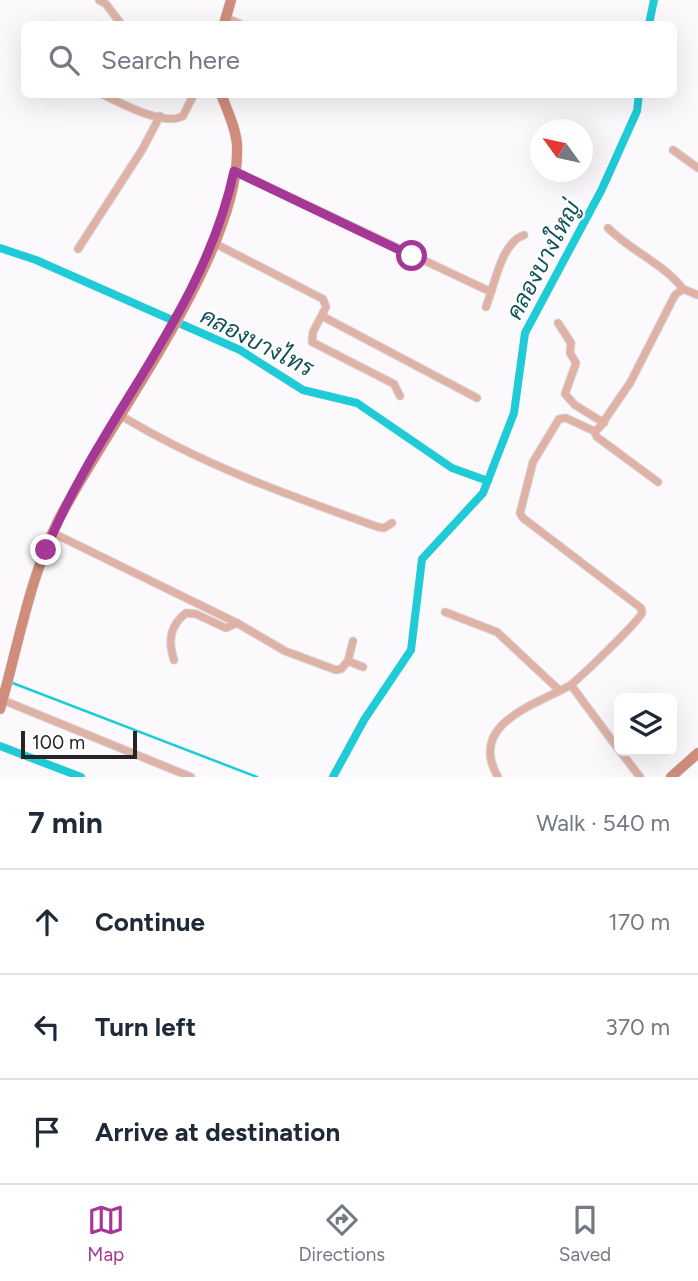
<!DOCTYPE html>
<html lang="en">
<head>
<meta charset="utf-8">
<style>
  :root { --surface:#fff; --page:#f6f6f7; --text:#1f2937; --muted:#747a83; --line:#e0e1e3; --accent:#a53897 }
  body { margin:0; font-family:Figtree,Sarabun,sans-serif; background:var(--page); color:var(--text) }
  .controls { position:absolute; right:21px; bottom:21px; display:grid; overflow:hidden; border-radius:10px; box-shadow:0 7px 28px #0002 }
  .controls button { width:63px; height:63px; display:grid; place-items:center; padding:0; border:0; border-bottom:2px solid var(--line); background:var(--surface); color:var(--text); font:35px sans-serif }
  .compass { position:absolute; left:530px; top:119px; width:63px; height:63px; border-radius:50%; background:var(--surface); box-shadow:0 7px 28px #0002; rotate:303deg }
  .scale { position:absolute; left:21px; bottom:18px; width:116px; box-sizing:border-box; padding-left:7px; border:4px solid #262526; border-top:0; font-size:19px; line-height:24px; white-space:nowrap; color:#262526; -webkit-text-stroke:5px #fff; paint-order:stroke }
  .stop { position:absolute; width:21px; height:21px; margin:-16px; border:5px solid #a53897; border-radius:50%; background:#fff }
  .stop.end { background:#a53897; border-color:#fff; box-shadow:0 2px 7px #0008 }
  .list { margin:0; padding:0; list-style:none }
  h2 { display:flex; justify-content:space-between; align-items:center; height:91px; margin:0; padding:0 28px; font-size:30px }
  h2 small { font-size:23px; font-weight:400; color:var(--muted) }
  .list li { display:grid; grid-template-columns:46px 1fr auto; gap:21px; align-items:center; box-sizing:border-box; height:105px; padding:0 28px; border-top:2px solid var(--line) }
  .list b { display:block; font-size:26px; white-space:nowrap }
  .list em { font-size:23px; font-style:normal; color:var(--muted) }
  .icon { flex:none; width:38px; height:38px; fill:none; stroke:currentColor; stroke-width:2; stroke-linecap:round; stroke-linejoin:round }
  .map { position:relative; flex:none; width:698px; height:777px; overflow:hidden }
  .search { position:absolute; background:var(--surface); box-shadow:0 7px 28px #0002; left:21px; right:21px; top:21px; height:77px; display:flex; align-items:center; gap:18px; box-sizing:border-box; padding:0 24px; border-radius:10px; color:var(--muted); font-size:26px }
  .sheet { height:406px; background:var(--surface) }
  nav { display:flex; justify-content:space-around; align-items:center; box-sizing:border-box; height:98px; border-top:2px solid var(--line); background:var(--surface); font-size:19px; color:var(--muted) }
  nav a { display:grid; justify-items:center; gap:4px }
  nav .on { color:var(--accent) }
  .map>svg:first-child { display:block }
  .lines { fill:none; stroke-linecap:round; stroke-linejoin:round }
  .stream { stroke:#1ecbd6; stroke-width:2.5 }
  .canal { stroke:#1ecbd6; stroke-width:8 }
  .street-casing { stroke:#d5d3d5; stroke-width:9 }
  .secondary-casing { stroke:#d5d3d5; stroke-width:11 }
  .street { stroke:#e0b2a5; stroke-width:7 }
  .secondary { stroke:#d08d7b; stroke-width:10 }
  .route { stroke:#a53897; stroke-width:9 }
  .labels { text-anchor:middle; stroke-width:5; stroke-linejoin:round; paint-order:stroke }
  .water-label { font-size:23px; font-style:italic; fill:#115358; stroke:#fff }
</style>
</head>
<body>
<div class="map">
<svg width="698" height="777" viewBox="0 0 698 777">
  <rect width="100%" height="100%" fill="#fcf9fc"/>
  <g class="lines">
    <polyline class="stream" points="10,682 257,777"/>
    <g class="canal">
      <polyline points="649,24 654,0"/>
      <polyline points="0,248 36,260 240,350 303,390 357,403 452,468 488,481"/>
      <polyline points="0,746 81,777"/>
      <polyline points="333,777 364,720 411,650 422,559 483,493 514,413 525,333 602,189 637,111 639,94"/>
    </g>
    <defs>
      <g id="street">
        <polyline points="99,0 106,4 121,24"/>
        <polyline points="226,18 240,24"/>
        <path d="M102,94C120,103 165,127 183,116L194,94"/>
        <polyline points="673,150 698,168"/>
        <polyline points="235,171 491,292 486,307"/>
        <path d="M608,228C631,251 664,264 683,289"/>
        <polyline points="214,243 323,299 326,307 313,332 312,342 394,384 400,396"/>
        <polyline points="78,249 142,150 160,116"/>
        <path d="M491,292C497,274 504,242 524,235"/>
        <polyline points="322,316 477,398"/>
        <polyline points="558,323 571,343 570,353 576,363 565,394 575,405 604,423"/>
        <path d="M120,415C200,464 290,496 378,527L384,528L392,523"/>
        <polyline points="594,431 597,437 658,482"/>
        <polyline points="53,533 237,623 285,651 336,670 341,669 348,661 363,667"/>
        <polyline points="445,612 497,632 559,690"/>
        <path d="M174,660C168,642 169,626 186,613L196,614L226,628L237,623"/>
        <polyline points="348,661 353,641"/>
        <polyline points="571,685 619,750"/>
        <polyline points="0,699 191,777"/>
        <polyline points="620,751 640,777"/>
        <path d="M498,777C467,724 535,705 569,686C578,680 638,622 642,613L641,608L523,518L520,513L533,462L559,419L566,418L594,431L599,428L630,383L675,295L683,289L698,295"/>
      </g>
      <g id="secondary">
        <polyline points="224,24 231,0"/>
        <path d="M0,709C18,647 29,579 58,521C107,424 242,252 237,145C236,128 227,110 221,94"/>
        <polyline points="671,777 698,753"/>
      </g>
    </defs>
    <use href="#street" class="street-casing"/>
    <use href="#secondary" class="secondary-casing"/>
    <use href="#street" class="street"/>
    <use href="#secondary" class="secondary"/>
  </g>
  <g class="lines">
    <path class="route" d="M46,550C99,418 204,313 234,171L412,256"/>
  </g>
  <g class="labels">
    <g class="water-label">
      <text transform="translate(543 260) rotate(-62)" y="8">คลองบางใหญ่</text>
      <text transform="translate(257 342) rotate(27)" y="8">คลองบางไทร</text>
    </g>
  </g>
</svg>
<div class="controls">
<button><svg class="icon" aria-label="layers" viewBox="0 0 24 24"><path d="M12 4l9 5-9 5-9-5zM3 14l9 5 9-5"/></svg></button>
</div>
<svg class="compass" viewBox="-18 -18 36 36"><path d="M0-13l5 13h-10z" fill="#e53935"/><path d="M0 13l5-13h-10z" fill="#747a83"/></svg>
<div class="scale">100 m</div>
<div class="stop" style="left:412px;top:256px"></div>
<div class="stop end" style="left:46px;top:550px"></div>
<div class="search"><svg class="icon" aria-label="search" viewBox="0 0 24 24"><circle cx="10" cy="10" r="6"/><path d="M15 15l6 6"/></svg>Search here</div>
</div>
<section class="sheet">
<h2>7 min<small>Walk · 540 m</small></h2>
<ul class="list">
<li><svg class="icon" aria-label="ahead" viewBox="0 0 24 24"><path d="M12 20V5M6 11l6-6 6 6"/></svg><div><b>Continue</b></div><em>170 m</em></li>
<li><svg class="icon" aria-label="left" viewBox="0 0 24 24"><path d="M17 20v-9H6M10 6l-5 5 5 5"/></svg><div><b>Turn left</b></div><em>370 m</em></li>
<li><svg class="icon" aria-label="arrive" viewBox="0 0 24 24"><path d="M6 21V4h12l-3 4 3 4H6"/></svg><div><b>Arrive at destination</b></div></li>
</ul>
</section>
<nav>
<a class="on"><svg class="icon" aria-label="map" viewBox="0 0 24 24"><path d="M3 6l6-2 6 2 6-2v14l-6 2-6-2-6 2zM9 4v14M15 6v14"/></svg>Map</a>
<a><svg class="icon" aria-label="directions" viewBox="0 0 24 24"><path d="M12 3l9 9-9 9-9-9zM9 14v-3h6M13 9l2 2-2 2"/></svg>Directions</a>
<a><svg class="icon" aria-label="saved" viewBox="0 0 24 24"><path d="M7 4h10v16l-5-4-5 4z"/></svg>Saved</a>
</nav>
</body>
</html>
